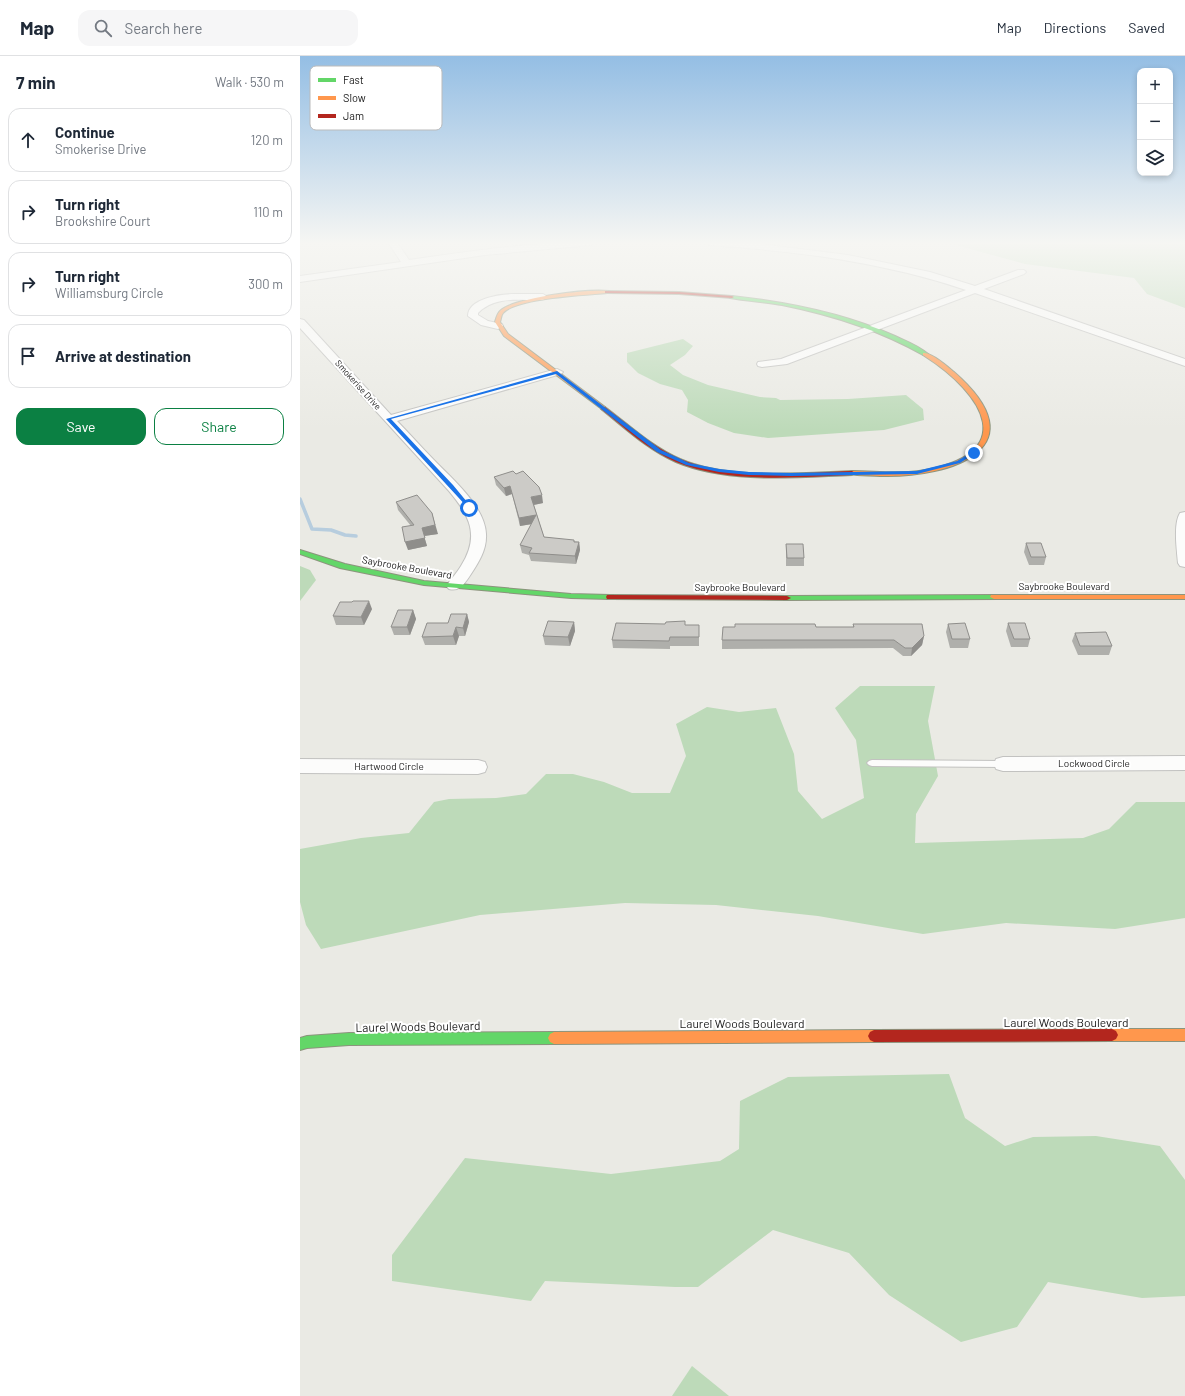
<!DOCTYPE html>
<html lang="en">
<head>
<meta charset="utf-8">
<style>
  :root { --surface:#fff; --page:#f6f6f7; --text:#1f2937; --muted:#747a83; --line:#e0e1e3; --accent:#0b8043 }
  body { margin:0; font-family:Barlow,sans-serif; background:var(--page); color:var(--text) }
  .controls { position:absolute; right:12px; top:12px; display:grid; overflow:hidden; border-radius:8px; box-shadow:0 2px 6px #0003 }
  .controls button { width:36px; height:36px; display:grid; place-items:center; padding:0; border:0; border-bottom:1px solid var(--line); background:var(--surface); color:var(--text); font:20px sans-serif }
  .stop { position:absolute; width:12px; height:12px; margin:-9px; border:3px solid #1a73e8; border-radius:50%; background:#fff }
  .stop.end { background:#1a73e8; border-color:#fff; box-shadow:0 1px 4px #0008 }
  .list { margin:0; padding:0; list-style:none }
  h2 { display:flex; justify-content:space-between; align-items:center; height:52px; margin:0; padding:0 16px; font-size:17px }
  h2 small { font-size:13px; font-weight:400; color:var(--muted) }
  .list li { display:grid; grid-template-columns:26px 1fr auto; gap:12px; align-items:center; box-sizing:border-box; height:64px; margin:0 8px 8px; padding:0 8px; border:1px solid var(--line); border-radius:12px }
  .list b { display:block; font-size:15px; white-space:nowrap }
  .list p { margin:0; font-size:13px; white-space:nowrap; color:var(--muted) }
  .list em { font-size:13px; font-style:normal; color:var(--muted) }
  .actions { display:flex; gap:8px; padding:12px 16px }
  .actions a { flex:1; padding:9px 0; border:1px solid var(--accent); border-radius:12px; text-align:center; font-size:14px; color:var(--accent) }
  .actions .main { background:var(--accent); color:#fff }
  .icon { flex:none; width:22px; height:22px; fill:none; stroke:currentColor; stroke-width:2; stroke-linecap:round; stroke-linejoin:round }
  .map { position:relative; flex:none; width:885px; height:1340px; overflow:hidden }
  header { display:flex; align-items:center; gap:24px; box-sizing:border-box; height:56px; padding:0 20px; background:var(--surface); border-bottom:1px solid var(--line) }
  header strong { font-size:19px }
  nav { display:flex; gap:22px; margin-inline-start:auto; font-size:14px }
  .search { width:280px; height:36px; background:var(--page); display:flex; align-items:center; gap:10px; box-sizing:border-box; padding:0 14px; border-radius:12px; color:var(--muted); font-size:15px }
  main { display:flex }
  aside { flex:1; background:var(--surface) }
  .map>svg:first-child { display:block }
  .forest { fill:#bddab9 }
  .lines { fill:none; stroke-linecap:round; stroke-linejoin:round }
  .stream { stroke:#b7cdde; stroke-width:3.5 }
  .lane-casing { stroke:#c2c2c0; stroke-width:2 }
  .street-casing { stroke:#c2c2c0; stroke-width:2 }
  .fast-casing { stroke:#8c947d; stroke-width:2 }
  .slow-casing { stroke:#8c947d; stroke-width:2 }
  .jam-casing { stroke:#8c947d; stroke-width:2 }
  .lane { fill:#fcfcfb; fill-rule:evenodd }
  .street { fill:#fcfcfb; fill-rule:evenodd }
  .fast { fill:#63d668; fill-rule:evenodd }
  .slow { fill:#ff974d; fill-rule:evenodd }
  .jam { fill:#b3261e; fill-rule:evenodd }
  .wall { fill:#afafab }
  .shaded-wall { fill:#8f8e8b }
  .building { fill:#cccbc7; stroke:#8f8e8b }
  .route { fill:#1a73e8 }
  .labels { text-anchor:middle; stroke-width:4; stroke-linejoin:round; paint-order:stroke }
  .far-street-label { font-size:9px; fill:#1b1b1b; stroke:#fff }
  .street-label { font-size:10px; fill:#1b1b1b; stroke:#fff }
  .near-street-label { font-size:12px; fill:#1b1b1b; stroke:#fff }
  .key { fill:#fff; stroke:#bbb; stroke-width:1 }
  .key-label { font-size:11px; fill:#1b1b1b }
</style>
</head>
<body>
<header>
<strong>Map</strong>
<div class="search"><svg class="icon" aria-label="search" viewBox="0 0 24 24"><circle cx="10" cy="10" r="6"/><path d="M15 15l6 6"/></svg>Search here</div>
<nav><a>Map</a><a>Directions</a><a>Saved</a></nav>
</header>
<main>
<aside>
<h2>7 min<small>Walk · 530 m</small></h2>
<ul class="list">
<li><svg class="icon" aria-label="ahead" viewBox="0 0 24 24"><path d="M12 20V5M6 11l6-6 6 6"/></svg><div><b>Continue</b><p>Smokerise Drive</p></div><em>120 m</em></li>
<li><svg class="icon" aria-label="right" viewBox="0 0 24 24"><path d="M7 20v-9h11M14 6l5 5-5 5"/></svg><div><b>Turn right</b><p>Brookshire Court</p></div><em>110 m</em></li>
<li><svg class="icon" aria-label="right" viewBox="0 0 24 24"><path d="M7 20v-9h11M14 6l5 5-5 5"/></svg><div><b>Turn right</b><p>Williamsburg Circle</p></div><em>300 m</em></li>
<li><svg class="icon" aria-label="arrive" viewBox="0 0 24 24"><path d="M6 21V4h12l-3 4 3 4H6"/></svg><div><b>Arrive at destination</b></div></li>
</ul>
<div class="actions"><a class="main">Save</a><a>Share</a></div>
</aside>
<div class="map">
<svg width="885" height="1340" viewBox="0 0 885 1340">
  <rect width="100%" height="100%" fill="#eaeae4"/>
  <g class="forest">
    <polygon points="645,186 885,186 885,252 847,238 834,222 725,208"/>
    <polygon points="383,283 393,290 385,299 370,309 383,319 408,329 460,341 476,342 480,344 548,343 606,339 623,353 624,364 584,374 468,382 434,377 408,367 387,356 388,344 382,334 360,328 338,317 327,306 327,297"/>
    <polygon points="0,510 10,514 16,524 0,545"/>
    <polygon points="560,630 635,630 628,665 638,720 616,758 615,787 783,782 809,773 836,746 885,746 885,862 815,873 706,867 623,878 518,860 416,849 325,847 180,859 21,893 6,869 0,846 0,793 61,782 109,777 134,746 149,743 196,742 226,738 246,718 273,718 304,726 332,737 370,737 386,700 376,668 407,651 439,656 476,652 494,698 498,735 522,763 564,742 556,684 535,652"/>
    <polygon points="649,1018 665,1062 705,1090 733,1081 796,1080 860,1090 885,1124 885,1240 842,1242 748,1226 717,1271 661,1286 589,1239 549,1197 473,1174 398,1231 375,1231 245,1225 231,1245 92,1225 92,1199 165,1102 311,1118 420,1105 439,1093 440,1045 488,1021"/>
    <polygon points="392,1310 429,1340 372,1340"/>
  </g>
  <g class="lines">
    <polyline class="stream" points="0,443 12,473 31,474 45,479 56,480"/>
    <defs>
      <polygon id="lane" points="572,704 703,705 706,706 708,708 706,710 703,711 572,710 569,709 567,707 569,705"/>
      <g id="street">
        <path d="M88,186H97L109,204C171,195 232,186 295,186L291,189L185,199L0,226V220L101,206Z"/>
        <path d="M405,186H445L548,199L630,216L675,230L718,214H724L726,216L724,218L684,233L885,303V310L675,237L487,308L462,311L458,310L457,308L458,306L481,303L666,234C583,206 496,195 409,189Z"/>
        <path d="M215,238H243L248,241C239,250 200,234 178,257V259L188,265L202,268L203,270L198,273L181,269L168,260C168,242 202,238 215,238Z"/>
        <path d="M0,263L4,264L91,359L253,314L257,313L263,316L261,318L97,365C109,377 120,390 132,402C151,422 185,450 186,478C187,493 179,506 171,518C165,527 160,536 149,533L146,530C151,523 157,517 161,510C180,480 170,460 149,435L0,272Z"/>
        <path d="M885,456V511L880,510L878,507C877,494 873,468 880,457Z"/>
        <polygon points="885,700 885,714 703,715 696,713 694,708 696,703 703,701"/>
        <polygon points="0,703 178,704 185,706 187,711 185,716 178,718 0,717"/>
      </g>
      <g id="fast">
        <path d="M432,240C488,246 544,257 595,280C606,285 619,290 628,298L623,299C579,274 532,259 482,249C465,246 447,245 430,242V240Z"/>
        <polygon points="0,494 45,508 124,525 271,538 310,539 314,541 310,543 271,542 124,529 40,512 0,498"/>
        <polygon points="694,539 698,541 697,543 487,544 483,542 487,540"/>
        <polygon points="254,976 258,978 260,982 258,986 254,988 49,989 7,992 0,994 0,982 7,980 49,977"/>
      </g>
      <g id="slow">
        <path d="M309,235V237H307C287,239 216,242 203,257C201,259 201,264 200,266L208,278L305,351V353L303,354L204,280L195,266C196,263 197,258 200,255C215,241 287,233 309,235Z"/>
        <path d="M623,297C631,296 647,310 654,316C740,391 653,422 580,420C570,419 559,420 550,418L549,417L552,415C574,415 597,418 619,415C721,399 686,339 623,299Z"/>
        <polygon points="691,539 885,539 885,543 694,543 690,541"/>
        <polygon points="812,973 885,973 885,985 812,985 808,983 806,979 808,975"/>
        <polygon points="574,974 578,976 580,980 578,984 574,986 254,988 250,986 248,982 250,978 254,976"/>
      </g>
      <g id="jam">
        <polygon points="305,235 379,236 432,240 434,241 432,242 379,238 307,237 305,237"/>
        <path d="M301,351H305C329,369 352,391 380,403C428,424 500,417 552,415L555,417L552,419C496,421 429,428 376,406C348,394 325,372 301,353Z"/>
        <polygon points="307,539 487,540 491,542 487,544 310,543 307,543 306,541"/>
        <polygon points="812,973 816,975 818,979 816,983 812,985 574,986 570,984 568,980 570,976 574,974"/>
      </g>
    </defs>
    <use href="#lane" class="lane-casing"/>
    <use href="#street" class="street-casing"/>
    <use href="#fast" class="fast-casing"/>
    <use href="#slow" class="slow-casing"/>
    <use href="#jam" class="jam-casing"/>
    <use href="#lane" class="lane"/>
    <use href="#street" class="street"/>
    <use href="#fast" class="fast"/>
    <use href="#slow" class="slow"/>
    <use href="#jam" class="jam"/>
  </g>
  <g class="wall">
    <polygon points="194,421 243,447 234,449 244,481 279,486 280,494 276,508 231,505 229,499 222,497 220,489 232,468 220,470 212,438 206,440 196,429"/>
    <polygon points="96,446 138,478 124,480 127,490 108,494 111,470 98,454"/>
    <polygon points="726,487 746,501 744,509 729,509 724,496"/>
    <polygon points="486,488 504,502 504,510 486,510"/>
    <polygon points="72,553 64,569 36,569 33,560"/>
    <polygon points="113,554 116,563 110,579 94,579 91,571"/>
    <polygon points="167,558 169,566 165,580 159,580 156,589 125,589 122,581 148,567"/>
    <polygon points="385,565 385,569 399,569 399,590 370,590 370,593 313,592 312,584 365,568"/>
    <polygon points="274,566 275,575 270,590 245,589 243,580"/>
    <polygon points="708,567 730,583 728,591 711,591 706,575"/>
    <polygon points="553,568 624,580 622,589 611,600 603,600 593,592 422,593 422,584 435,571 553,571"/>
    <polygon points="648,568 670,583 668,592 650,592 646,576"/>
    <polygon points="775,577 812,590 809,599 778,599 772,585"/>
  </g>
  <g class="shaded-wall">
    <polygon points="210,430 212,438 206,440 204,432"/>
    <polygon points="242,439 243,447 233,449 231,441"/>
    <polygon points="132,457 138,478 124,480 127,490 108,494 105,486 122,472"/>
    <polygon points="236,459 238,467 220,470 219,462"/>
    <polygon points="279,486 280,494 276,508 275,500"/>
    <polygon points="69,545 72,553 64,569 61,561"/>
    <polygon points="113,554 116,563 110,579 107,571"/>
    <polygon points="167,558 169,566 165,580 163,572"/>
    <polygon points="274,566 275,575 270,590 268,581"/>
    <polygon points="156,571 159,580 156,589 153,580"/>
    <polygon points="624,580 622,589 611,600 612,592"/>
  </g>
  <g class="building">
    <polygon points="213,415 216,418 223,415 239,431 242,439 231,441 244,481 274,484 274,486 279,486 275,500 229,497 232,492 220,489 236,459 219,462 210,430 204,432 194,421"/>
    <polygon points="117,439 132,457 135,469 122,472 125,482 105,486 102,471 114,469 96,446"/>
    <polygon points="726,487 741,487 746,501 731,501"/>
    <polygon points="486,488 503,488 504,502 487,502"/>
    <polygon points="53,545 69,545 61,561 33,560 40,546 52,546"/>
    <polygon points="98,554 113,554 107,571 91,571"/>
    <polygon points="151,558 167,558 163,572 156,571 153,580 122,581 127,567 148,567"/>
    <polygon points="248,565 274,566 268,581 243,580"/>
    <polygon points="385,565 385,569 399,569 399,581 370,581 369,585 312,584 316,567 365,568 366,566"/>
    <polygon points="665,567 670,583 652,583 648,568"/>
    <polygon points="708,567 725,567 730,583 714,583"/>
    <polygon points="435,568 515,568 516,571 554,571 553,568 622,568 624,580 612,592 605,592 594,584 422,584 423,571 435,571"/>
    <polygon points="806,576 812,590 780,590 775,577"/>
  </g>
  <linearGradient id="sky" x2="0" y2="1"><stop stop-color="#94bee4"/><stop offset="0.5" stop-color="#f6f6f3"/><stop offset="1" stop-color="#f6f6f3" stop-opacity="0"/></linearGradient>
  <rect width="885" height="374" fill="url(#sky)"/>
  <polygon class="route" points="257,315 361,394 389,407 419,413 449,416 491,417 617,415 657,405 672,396 676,397 660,407 617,418 491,420 449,419 419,416 386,409 357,396 256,318 91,363 153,429 172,452 169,453 86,363"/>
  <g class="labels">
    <g class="far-street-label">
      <text transform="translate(58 329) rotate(48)" y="3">Smokerise Drive</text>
    </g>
    <g class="street-label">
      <text transform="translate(107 511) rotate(10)" y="4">Saybrooke Boulevard</text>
      <text x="764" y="534">Saybrooke Boulevard</text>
      <text x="440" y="535">Saybrooke Boulevard</text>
      <text x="794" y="711">Lockwood Circle</text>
      <text x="89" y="714">Hartwood Circle</text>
    </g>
    <g class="near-street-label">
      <text x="766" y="971">Laurel Woods Boulevard</text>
      <text x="442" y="972">Laurel Woods Boulevard</text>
      <text transform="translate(118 971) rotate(-1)" y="4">Laurel Woods Boulevard</text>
    </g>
  </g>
  <rect x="10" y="10" width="132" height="64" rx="6" class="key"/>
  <rect x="18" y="22" width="18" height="4" fill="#63d668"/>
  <rect x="18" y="40" width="18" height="4" fill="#ff974d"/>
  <rect x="18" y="58" width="18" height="4" fill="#b3261e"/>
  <g class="key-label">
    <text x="43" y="28">Fast</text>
    <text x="43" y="46">Slow</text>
    <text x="43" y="64">Jam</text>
  </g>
</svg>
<div class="controls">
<button>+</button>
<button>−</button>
<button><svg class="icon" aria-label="layers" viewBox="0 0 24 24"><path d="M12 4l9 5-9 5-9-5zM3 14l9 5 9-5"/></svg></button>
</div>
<div class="stop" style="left:169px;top:452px"></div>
<div class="stop end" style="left:674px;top:397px"></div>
</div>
</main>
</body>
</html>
